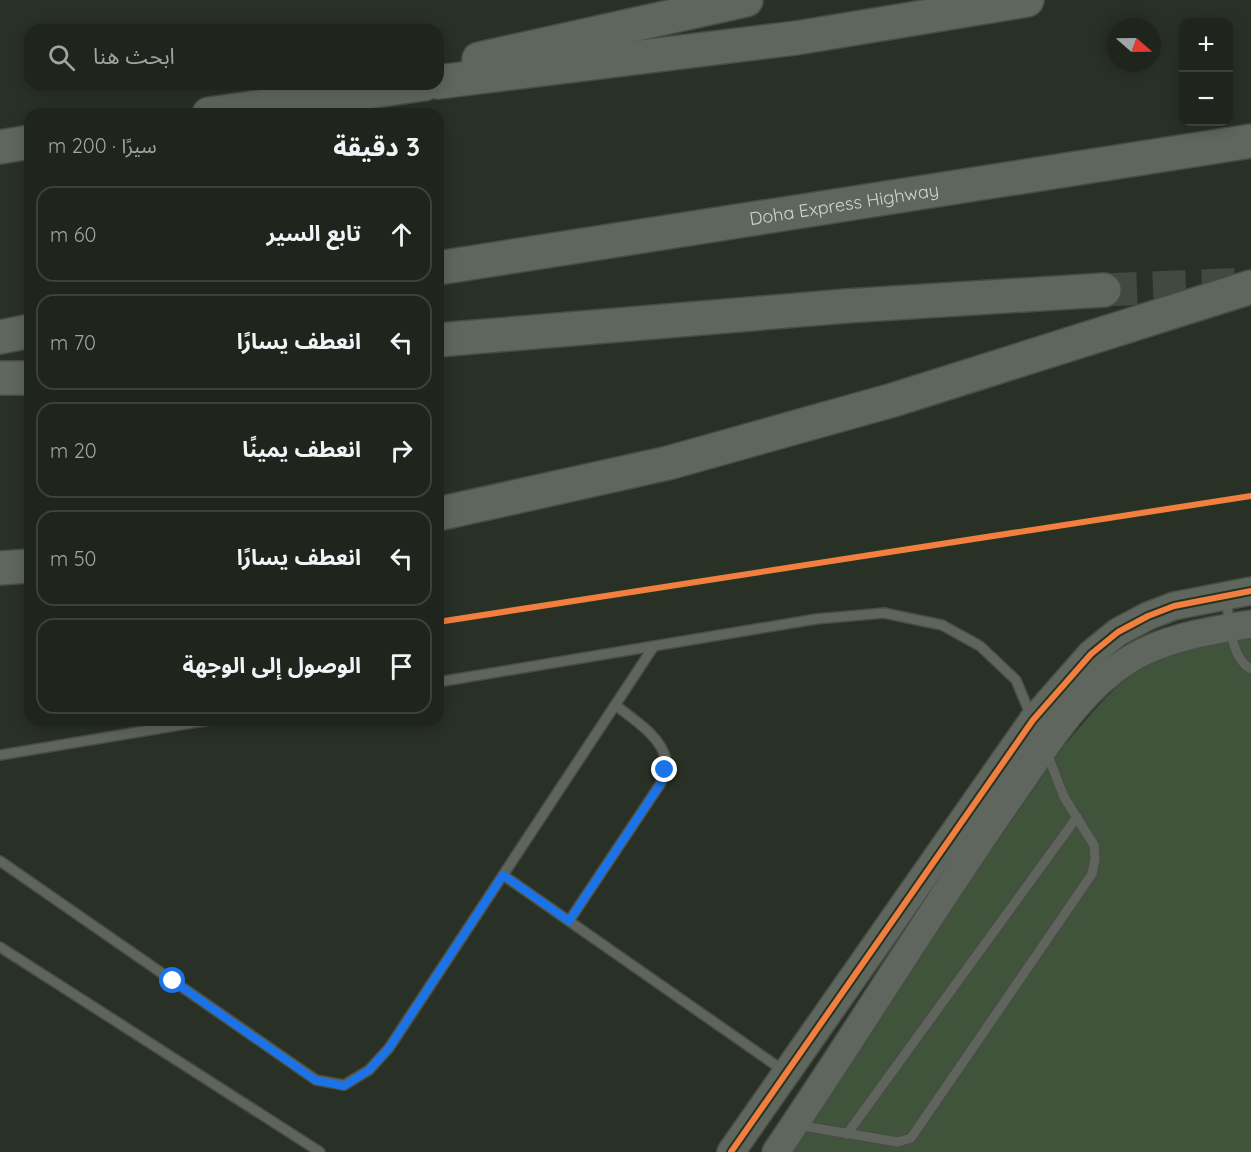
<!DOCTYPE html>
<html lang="ar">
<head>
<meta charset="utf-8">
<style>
  :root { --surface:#1f241c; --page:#272c25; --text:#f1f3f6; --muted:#a1a4a3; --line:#3c413b }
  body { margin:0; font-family:Quicksand,"Noto Sans Arabic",sans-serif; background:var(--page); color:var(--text); direction:rtl }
  .controls { position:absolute; right:18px; top:18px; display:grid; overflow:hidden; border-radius:12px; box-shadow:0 3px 15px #0003 }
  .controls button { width:54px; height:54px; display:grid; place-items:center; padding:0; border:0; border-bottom:2px solid var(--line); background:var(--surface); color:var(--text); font:30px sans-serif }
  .compass { position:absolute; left:1107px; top:18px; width:54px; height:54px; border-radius:50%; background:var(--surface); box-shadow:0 3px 15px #0003; rotate:110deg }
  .stop { position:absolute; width:18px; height:18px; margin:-14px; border:4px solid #1a73e8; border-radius:50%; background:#fff }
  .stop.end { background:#1a73e8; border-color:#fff; box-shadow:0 2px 6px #0008 }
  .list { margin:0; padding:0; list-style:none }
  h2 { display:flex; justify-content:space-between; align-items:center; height:78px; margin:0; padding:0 24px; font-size:26px }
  h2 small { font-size:20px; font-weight:400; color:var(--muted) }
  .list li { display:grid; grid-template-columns:39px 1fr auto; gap:18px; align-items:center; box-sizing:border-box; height:96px; margin:0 12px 12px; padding:0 12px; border:2px solid var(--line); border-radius:18px }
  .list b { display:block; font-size:22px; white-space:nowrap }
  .list em { font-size:20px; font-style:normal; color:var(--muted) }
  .icon { flex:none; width:33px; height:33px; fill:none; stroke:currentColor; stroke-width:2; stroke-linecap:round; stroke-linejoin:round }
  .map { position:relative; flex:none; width:1251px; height:1152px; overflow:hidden; direction:ltr }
  .search { position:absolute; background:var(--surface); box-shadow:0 3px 15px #0003; left:24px; top:24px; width:420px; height:66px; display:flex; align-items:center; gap:15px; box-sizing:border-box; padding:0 21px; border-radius:18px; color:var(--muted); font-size:22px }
  .panel { position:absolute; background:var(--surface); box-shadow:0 3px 15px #0003; left:24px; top:108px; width:420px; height:618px; border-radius:18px; direction:rtl }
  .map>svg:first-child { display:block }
  .green { fill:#40543c }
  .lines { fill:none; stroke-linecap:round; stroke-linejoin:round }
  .highway-tunnel { stroke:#42493f; stroke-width:33; stroke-dasharray:33 16; stroke-linecap:butt }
  .lane-casing { stroke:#474d45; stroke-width:12 }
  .secondary-casing { stroke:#474d45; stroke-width:30 }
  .highway-casing { stroke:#474d45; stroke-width:36 }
  .lane { stroke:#5f655d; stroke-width:9 }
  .secondary { stroke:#5f665d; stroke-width:27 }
  .highway { stroke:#5f675c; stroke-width:33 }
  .cycleway-casing { stroke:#273323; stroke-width:10 }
  .cycleway { stroke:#f27e40; stroke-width:6 }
  .route { stroke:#1a73e8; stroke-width:8 }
  .labels { text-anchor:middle; stroke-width:6; stroke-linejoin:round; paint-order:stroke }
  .street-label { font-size:18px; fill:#cfd7cd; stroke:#273323 }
</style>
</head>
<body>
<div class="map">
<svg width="1251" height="1152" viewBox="0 0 1251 1152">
  <rect width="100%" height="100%" fill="#293026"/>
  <path class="green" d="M1251,634V1152H783L1063,747C1096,708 1127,666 1178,650C1201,642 1227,639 1251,634Z"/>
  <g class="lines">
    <polyline class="highway-tunnel" points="1104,290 1246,284"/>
    <defs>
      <g id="lane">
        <path d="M1226,599C1230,621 1230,658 1251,669"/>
        <polyline points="438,682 816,619 884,613 942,625 980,646 1016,680 1031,716"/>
        <polyline points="0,755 210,720"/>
        <polyline points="0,861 316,1080 344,1085 369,1070 389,1048 654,646"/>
        <polyline points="503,875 784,1071"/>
        <path d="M569,921L661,783C663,776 667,768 666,760C662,737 632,718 615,705"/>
        <polyline points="0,947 320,1152"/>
        <polyline points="797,1125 898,1142 911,1138 1092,874 1095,859 1094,845 1064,797 1047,753"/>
        <polyline points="847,1134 1077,817"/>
      </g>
      <g id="secondary">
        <polyline points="731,1152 1033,720 1091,654 1118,632 1148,616 1174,606 1251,591"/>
        <path d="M776,1152C855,1036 928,915 1009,799C1044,750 1076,692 1130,659C1166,637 1210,631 1251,624"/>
      </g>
      <g id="highway">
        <polyline points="479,59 746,0"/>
        <polyline points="438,82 796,38 1027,0"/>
        <polyline points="209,114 424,84"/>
        <polyline points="0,147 30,142"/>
        <path id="s1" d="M438,268L1251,141"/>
        <polyline points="0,337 30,331"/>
        <polyline points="438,340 846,306 1104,290"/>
        <polyline points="0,378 30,378"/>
        <polyline points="438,514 668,463 893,400 1251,287"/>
        <polyline points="0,568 30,566"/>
      </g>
    </defs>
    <use href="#lane" class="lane-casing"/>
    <use href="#secondary" class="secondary-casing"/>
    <use href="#highway" class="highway-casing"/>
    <use href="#lane" class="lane"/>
    <use href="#secondary" class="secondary"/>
    <use href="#highway" class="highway"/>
    <defs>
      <g id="cycleway">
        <polyline points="438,622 1251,496"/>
        <polyline points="731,1152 1033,720 1091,654 1118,632 1148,616 1174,606 1251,591"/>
      </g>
    </defs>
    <use href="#cycleway" class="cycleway-casing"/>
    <use href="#cycleway" class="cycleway"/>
  </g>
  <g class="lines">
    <polyline class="route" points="173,981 315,1080 344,1086 369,1070 389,1048 503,875 569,921 661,783 665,770"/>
  </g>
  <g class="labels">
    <g class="street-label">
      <text dy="6" stroke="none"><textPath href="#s1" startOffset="411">Doha Express Highway</textPath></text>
    </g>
  </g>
</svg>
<div class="controls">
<button>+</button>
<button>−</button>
</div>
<svg class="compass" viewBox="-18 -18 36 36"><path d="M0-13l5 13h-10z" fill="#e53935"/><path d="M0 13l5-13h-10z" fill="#a1a4a3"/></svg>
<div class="stop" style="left:173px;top:981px"></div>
<div class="stop end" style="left:665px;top:770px"></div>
<div class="search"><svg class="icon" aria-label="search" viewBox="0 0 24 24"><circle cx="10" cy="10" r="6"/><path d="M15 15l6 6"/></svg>ابحث هنا</div>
<section class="panel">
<h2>3 دقيقة<small>سيرًا · 200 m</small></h2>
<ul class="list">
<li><svg class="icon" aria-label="ahead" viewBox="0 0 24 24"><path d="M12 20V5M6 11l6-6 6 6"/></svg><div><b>تابع السير</b></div><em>60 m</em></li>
<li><svg class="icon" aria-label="left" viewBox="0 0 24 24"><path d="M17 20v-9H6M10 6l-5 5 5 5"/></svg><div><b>انعطف يسارًا</b></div><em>70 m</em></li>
<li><svg class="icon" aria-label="right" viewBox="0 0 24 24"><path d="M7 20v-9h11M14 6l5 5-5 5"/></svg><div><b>انعطف يمينًا</b></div><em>20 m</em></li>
<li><svg class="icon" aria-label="left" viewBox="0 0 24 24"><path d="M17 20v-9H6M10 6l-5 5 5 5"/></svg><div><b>انعطف يسارًا</b></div><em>50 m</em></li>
<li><svg class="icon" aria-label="arrive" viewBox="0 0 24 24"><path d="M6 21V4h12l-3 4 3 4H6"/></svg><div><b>الوصول إلى الوجهة</b></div></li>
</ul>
</section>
</div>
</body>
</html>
